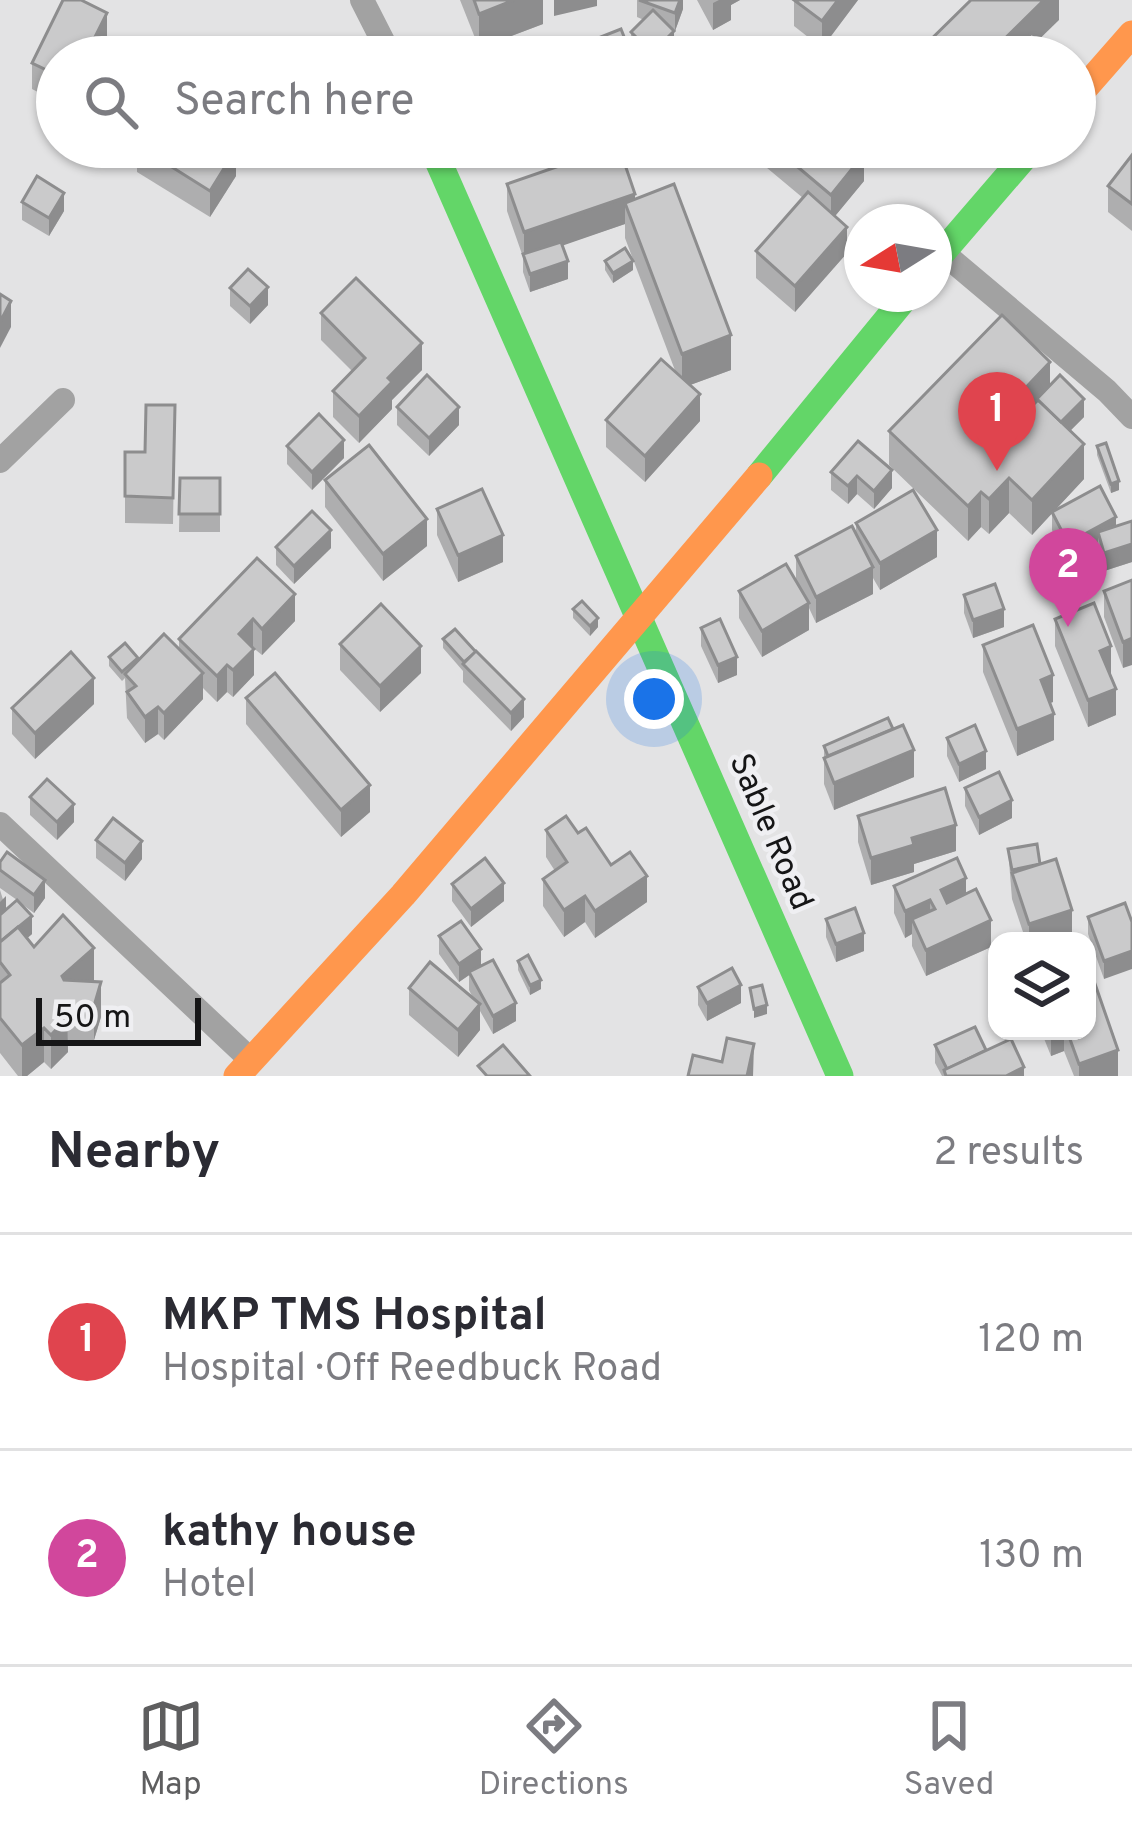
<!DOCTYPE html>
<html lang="en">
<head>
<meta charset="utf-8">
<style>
  :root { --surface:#fff; --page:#f2f2f3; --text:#2b2b33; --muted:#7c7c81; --line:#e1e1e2; --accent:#5e5e5f }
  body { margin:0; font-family:Overpass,sans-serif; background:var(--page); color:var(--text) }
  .controls { position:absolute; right:36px; bottom:36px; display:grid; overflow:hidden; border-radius:24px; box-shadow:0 3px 9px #0004 }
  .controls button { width:108px; height:108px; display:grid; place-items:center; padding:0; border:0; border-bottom:3px solid var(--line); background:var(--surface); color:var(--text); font:60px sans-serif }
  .compass { position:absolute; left:844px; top:204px; width:108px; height:108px; border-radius:50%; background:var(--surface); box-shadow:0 3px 9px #0004; rotate:259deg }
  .scale { position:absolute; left:36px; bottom:30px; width:165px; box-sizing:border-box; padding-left:12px; border:6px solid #161617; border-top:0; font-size:33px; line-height:42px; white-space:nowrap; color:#161617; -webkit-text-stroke:9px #efeff2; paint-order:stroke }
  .you { position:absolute; left:654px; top:699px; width:42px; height:42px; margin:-30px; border:9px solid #fff; border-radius:50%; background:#1a73e8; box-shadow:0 0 0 18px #1a73e833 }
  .badge { display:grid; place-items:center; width:78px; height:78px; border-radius:50%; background:var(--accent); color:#fff; font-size:39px; font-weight:700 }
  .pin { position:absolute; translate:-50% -99px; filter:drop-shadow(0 3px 6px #0008) }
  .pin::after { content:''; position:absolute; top:63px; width:42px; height:36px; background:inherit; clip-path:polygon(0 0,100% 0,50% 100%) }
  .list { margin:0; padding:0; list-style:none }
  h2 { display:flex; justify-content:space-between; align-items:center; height:156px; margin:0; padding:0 48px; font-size:51px }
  h2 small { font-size:39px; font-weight:400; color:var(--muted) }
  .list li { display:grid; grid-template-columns:78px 1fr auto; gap:36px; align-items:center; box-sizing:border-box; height:216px; padding:0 48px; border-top:3px solid var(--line) }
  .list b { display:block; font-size:45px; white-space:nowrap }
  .list p { margin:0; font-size:39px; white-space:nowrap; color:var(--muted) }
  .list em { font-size:39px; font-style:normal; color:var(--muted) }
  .icon { flex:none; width:66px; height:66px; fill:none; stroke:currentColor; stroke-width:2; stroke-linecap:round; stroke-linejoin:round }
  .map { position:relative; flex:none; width:1132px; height:1076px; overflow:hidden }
  .search { position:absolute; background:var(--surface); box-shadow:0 3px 9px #0004; left:36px; right:36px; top:36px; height:132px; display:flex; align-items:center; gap:30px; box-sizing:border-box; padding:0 42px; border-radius:66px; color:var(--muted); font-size:45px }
  .sheet { height:588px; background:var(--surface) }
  nav { display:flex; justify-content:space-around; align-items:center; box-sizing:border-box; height:168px; border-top:3px solid var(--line); background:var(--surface); font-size:33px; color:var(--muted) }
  nav a { display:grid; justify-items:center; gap:6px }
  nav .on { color:var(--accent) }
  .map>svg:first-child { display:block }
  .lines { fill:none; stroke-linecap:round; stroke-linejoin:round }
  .street { stroke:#a2a2a2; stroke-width:24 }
  .fast { stroke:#63d668; stroke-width:27 }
  .slow { stroke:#ff974d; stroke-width:27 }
  .wall { fill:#aeaeaf }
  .shaded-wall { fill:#8d8d8e }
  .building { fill:#cacacb; stroke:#8d8d8e; stroke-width:3 }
  .labels { text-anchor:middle; stroke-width:9; stroke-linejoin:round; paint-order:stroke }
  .street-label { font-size:33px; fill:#161617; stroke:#efeff2 }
</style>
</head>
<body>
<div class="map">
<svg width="1132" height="1076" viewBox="0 0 1132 1076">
  <rect width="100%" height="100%" fill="#e3e3e4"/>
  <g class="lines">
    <g class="street">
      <polyline points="362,0 391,57"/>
      <polyline points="942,252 1107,391 1132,417"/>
      <polyline points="0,461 63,400"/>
      <polyline points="0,824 252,1061"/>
    </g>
    <g class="fast">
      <polyline points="432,147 840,1076"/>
      <polyline points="934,262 1033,147"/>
      <polyline points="759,476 908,294"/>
    </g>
    <g class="slow">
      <polyline points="1075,99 1132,34"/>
      <polyline points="237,1076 403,895 759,476"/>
    </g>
  </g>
  <g class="wall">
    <polygon points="460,0 543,0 543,24 479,48"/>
    <polygon points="637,0 683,0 683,9 675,31 673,30 674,40 683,57 638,57 631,50 631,32 644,20 637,17"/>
    <polygon points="697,0 740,0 731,5 731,20 713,30"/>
    <polygon points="794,0 858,0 822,48 794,26"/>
    <polygon points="107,39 98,57 57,57 57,102 32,89 32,63"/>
    <polygon points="137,147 232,147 236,176 210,217 137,172"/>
    <polygon points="742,147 891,147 875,165 864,156 864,181 835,216 847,253 795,312 756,278 756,251 803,198"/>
    <polygon points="1132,155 1132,231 1108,212 1108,186"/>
    <polygon points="507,184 635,199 731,370 690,385 700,421 645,482 606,447 606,420 676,373 625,238 625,224 562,245 568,279 530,292 523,272 523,257 507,211"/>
    <polygon points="22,202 64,211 49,236 22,220"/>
    <polygon points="605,261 633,270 613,283 605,270"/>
    <polygon points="230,288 268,305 250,324 230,306"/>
    <polygon points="321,313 422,370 392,400 392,409 359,443 333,417 333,391 352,371 321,340"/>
    <polygon points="1050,385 1084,417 1070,431 1084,479 1055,510 1116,526 1132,521 1132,562 1104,571 1098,545 1068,561 1052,530 1052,513 1032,535 1009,513 989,534 981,527 968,541 889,465 889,431"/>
    <polygon points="175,405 173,524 125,523 125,452 145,452"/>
    <polygon points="397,407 459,425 429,456 397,425"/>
    <polygon points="858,441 892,488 874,509 857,494 848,504 831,490 831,472"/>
    <polygon points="287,446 344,458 312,490 287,464"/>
    <polygon points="1097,446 1119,490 1111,493 1097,455"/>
    <polygon points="180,478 220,478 220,532 179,532"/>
    <polygon points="325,480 427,546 383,581 325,507"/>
    <polygon points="437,509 503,562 458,582 437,535"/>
    <polygon points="856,523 937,557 880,590 873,578 873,594 816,623 809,608 809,630 762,657 739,618 739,591 796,581 796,556 856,534"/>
    <polygon points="276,547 331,548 294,584 276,565"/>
    <polygon points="257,558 295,621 262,655 252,647 254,675 233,697 227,692 217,702 203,688 203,699 164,740 158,734 145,743 127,718 125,678 122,681 109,666 109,657 138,661 179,649 179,639"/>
    <polygon points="1132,580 1123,668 1104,617 1104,591"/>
    <polygon points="964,595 1004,627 973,638 964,613"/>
    <polygon points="573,609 598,627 590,636 573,618"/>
    <polygon points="1055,619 1111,673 1109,674 1116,715 1088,727 1055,646"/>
    <polygon points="701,628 737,675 718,683 701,646"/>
    <polygon points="443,639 475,652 524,717 511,731 463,682 463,671 443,648"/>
    <polygon points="340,644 421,673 380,712 340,670"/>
    <polygon points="983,645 1053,702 1050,703 1054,740 1017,756 983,672"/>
    <polygon points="246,698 370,812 341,837 246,724"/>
    <polygon points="94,704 35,759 12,734 12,708"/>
    <polygon points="947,738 986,769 959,782 947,756"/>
    <polygon points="824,746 914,777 834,810 824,784"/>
    <polygon points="965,788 1012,818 979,835 965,806"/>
    <polygon points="30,797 74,822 57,840 30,815"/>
    <polygon points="858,816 956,851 914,864 914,872 871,885 858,842"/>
    <polygon points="546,830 578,833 647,902 595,938 585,922 564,937 543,906 543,879 555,871 546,857"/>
    <polygon points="96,840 142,859 125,881 96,858"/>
    <polygon points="1008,849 1040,864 1072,937 1059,941 1026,941 1012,899"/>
    <polygon points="0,862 45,898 34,913 19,902 32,934 27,938 34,947 94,982 101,1017 94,1040 68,1043 68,1052 51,1069 44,1062 27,1076 18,1076 0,1053 0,890 6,909 17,900 0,888"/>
    <polygon points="452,884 504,901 471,927 452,901"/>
    <polygon points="894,886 966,894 991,947 926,976 912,946 912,934 905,938 894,913"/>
    <polygon points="1125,903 1104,979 1088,934 1088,917"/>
    <polygon points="826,919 864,951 836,962 826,937"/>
    <polygon points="439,936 481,966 516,1021 493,1034 480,1011 480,1030 458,1057 409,1015 409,988 473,998 469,990 469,975 459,982 439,954"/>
    <polygon points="518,961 541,989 530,995 518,970"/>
    <polygon points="698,987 741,1003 707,1021 698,1005"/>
    <polygon points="1041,1031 1087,1031 1118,1076 1074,1076 1064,1051 1051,1056"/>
    <polygon points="935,1045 1024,1076 942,1076 935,1063"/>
  </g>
  <g class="shaded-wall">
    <polygon points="514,0 543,0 543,24 479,48 479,14"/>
    <polygon points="554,0 597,0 597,6 554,16"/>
    <polygon points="680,0 683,0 683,9 675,31 675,13"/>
    <polygon points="719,0 740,0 731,5 731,20 713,30 713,3"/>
    <polygon points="838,0 858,0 822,48 822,21"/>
    <polygon points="1044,0 1059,0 1059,20 1021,57 986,57"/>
    <polygon points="107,13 107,39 98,57 85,57"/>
    <polygon points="674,31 674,49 656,50 656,57 652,57 652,53"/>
    <polygon points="875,147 891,147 875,165"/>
    <polygon points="236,149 236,176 210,217 210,191"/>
    <polygon points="864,154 864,181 831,221 831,195"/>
    <polygon points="64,193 64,211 49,236 49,218"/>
    <polygon points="635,194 635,220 625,203 625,224 524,259 524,232"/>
    <polygon points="847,227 847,253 795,312 795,286"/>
    <polygon points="568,261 568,279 530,292 530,274"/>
    <polygon points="633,261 633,270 613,283 613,273"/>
    <polygon points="268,287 268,305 250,324 250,306"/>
    <polygon points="11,301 11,327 0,348 0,322"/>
    <polygon points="731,335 731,370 682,388 682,354"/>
    <polygon points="422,343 422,370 392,400 392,409 359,443 359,416 388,378"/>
    <polygon points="1050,362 1050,396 1014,435 1014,400"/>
    <polygon points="700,394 700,421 645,482 645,456"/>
    <polygon points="1084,399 1084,417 1056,445 1056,427"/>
    <polygon points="459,407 459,425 429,456 429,438"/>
    <polygon points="344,440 344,458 312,490 312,472"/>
    <polygon points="1084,444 1084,479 1032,535 1032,500"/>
    <polygon points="892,470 892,488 874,509 874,491"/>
    <polygon points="857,476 857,494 848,504 848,486"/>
    <polygon points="1009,478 1009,513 989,534 989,499"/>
    <polygon points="1119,481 1119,490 1111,493 1111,484"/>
    <polygon points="981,492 981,527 968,541 968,506"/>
    <polygon points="1116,517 1116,535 1098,532 1098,545 1068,561 1068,543"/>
    <polygon points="427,519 427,546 383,581 383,554"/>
    <polygon points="331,530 331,548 294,584 294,566"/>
    <polygon points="937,530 937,557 880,590 880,563"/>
    <polygon points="503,535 503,562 458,582 458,555"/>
    <polygon points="1132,544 1132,562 1104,571 1104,553"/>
    <polygon points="873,567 873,594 816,623 816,597"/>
    <polygon points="295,594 295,621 262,655 262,629"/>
    <polygon points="809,603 809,630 762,657 762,631"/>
    <polygon points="1004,609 1004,627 973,638 973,620"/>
    <polygon points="598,618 598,627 590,636 590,626"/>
    <polygon points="253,619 253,646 239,661 239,634"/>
    <polygon points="1132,638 1132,665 1123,668 1123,642"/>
    <polygon points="421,646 421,673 380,712 380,686"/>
    <polygon points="1111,646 1111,673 1100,678 1100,651"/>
    <polygon points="254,649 254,675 233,697 233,670"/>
    <polygon points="737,657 737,675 718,683 718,665"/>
    <polygon points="227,665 227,692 217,702 217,676"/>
    <polygon points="203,673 203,699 164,740 164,713"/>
    <polygon points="1053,675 1053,702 1041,706 1041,680"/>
    <polygon points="94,678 94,704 35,759 35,733"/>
    <polygon points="1116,689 1116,715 1088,727 1088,700"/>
    <polygon points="524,699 524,717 511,731 511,713"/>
    <polygon points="158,707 158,734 145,743 145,717"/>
    <polygon points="1054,714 1054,740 1017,756 1017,729"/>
    <polygon points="914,750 914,777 834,810 834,783"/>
    <polygon points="986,751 986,769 959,782 959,764"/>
    <polygon points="370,785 370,812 341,837 341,810"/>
    <polygon points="1012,800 1012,818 979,835 979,817"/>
    <polygon points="74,804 74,822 57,840 57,822"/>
    <polygon points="956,825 956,851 914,864 914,872 871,885 871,858 912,838"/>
    <polygon points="142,841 142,859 125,881 125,863"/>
    <polygon points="647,876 647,902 595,938 595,911"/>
    <polygon points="966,878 966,905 941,916 941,890"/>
    <polygon points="45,880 45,898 34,913 34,895"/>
    <polygon points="504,883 504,901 471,927 471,909"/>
    <polygon points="6,896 6,914 0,920 0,902"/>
    <polygon points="585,896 585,922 564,937 564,910"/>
    <polygon points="930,900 930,926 912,919 912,934 905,938 905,911"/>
    <polygon points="1072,910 1072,937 1059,941 1029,941 1029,924"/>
    <polygon points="32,916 32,934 0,962 0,944"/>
    <polygon points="991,920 991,947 926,976 926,950"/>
    <polygon points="864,933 864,951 836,962 836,944"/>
    <polygon points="94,948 94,982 62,1010 62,976"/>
    <polygon points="481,949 481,967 459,982 459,964"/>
    <polygon points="1132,951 1132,969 1104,979 1104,961"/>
    <polygon points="541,980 541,989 530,995 530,985"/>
    <polygon points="101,982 101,1017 94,1040 94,1006"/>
    <polygon points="741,985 741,1003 707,1021 707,1003"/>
    <polygon points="516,1003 516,1021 493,1034 493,1016"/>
    <polygon points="480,1004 480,1030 458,1057 458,1030"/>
    <polygon points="767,1005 767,1014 754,1018 754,1009"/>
    <polygon points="67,1008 68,1052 51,1069 51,1035 63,1012"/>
    <polygon points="44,1028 44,1062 27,1076 22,1076 22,1045"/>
    <polygon points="1051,1031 1064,1031 1064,1051 1051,1056"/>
    <polygon points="754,1044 753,1076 747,1076"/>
    <polygon points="1118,1050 1118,1076 1079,1076 1079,1064"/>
    <polygon points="1024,1067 1024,1076 1006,1076"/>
  </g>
  <g class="building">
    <polygon points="63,0 81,0 107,13 85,57 73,52 70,57 57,57 57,75 32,63"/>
    <polygon points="474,0 514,0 479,14"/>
    <polygon points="639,0 680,0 675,13"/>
    <polygon points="794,0 838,0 822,21"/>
    <polygon points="971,0 1044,0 986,57 913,57"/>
    <polygon points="653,10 674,31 652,53 631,32"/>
    <polygon points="621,29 632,57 573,57 570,49"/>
    <polygon points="1031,33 1051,46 1044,57 1016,57"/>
    <polygon points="674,40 683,57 660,57 656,50"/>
    <polygon points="844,42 861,57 831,57"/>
    <polygon points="470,52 472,57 448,57"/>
    <polygon points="140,147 232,147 236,149 210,191"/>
    <polygon points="614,147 619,147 635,194 524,232 507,184"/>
    <polygon points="774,147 855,147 864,154 831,195"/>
    <polygon points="1132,155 1132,204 1108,186"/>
    <polygon points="37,176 64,193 49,218 22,202"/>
    <polygon points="674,184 731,335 682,354 625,203"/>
    <polygon points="808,192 847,227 795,286 756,251"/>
    <polygon points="561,242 568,261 530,274 523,254"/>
    <polygon points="625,248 633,261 613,273 605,261"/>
    <polygon points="248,269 268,287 250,306 230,288"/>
    <polygon points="356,278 422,343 388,378 392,382 359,416 333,391 365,358 321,313"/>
    <polygon points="0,294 11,301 0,322"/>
    <polygon points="1002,315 1050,362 1014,400 1026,412 1038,400 1084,444 1032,500 1009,478 989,499 981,492 968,506 889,431"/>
    <polygon points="661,359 700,394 645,456 606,420"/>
    <polygon points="427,375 459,407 429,438 397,407"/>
    <polygon points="1060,375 1084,399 1061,422 1038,400 1032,404"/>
    <polygon points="146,405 175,405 173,498 125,496 125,452 145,452"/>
    <polygon points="319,414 344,440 312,472 287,446"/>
    <polygon points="858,441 892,470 874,491 857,476 848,486 831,472"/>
    <polygon points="1106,443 1119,481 1111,484 1097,446"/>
    <polygon points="369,445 427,519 383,554 325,480"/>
    <polygon points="180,478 220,478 220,514 179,514"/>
    <polygon points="1100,486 1116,517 1068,543 1052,512"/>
    <polygon points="482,489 503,535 458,555 437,509"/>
    <polygon points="913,490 937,530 880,563 856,523"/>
    <polygon points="312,511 331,530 294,566 276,547"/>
    <polygon points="1132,521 1132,544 1104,553 1098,532"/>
    <polygon points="852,526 873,567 816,597 796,556"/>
    <polygon points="257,558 295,594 262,629 253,619 239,634 254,649 233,670 227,665 217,676 179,639"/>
    <polygon points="786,564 809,603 762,631 739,591"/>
    <polygon points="1132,580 1132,638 1123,642 1104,591"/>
    <polygon points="995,584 1004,609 973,620 964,595"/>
    <polygon points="582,601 598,618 590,626 573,609"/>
    <polygon points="1094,603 1111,646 1100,651 1116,689 1088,700 1055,619"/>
    <polygon points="381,604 421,646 380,686 340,644"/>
    <polygon points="720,619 737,657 718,665 701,628"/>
    <polygon points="1033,625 1053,675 1041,680 1054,714 1017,729 983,645"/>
    <polygon points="455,629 476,652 464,662 443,639"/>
    <polygon points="164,634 203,673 164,713 158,707 145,717 127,692 136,686 125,674"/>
    <polygon points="125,643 138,658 122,672 109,657"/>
    <polygon points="476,651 524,699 511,713 463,664"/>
    <polygon points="71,652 94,678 35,733 12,708"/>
    <polygon points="275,673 370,785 341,810 246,698"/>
    <polygon points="888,718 893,729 828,756 824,746"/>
    <polygon points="903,725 914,750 834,783 824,758"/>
    <polygon points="975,725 986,751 959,764 947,738"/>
    <polygon points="999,772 1012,800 979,817 965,788"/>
    <polygon points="47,779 74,804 57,822 30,797"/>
    <polygon points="945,788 956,825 912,838 914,845 871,858 858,816"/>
    <polygon points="566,816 578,833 586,828 611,865 630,852 647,876 595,911 585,896 564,910 543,879 567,862 546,830"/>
    <polygon points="113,818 142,841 125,863 96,840"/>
    <polygon points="1037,844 1040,864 1012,870 1008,849"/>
    <polygon points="7,852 45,880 34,895 0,870 0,862"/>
    <polygon points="485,858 504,883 471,909 452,884"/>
    <polygon points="957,858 966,878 941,890 947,903 976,889 991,920 926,950 912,919 935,909 930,900 905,911 894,886"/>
    <polygon points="1056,859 1072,910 1029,924 1012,873"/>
    <polygon points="17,900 32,916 0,942 0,915"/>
    <polygon points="1125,903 1132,922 1132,951 1104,961 1088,917"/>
    <polygon points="855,908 864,933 836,944 826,919"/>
    <polygon points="63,915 94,948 62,976 64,980 101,982 94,1006 67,1008 63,1012 68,1017 51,1035 44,1028 22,1045 0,1018 0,983 10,975 0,962 0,942 18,927 34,947"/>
    <polygon points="461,921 481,949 459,964 439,936"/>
    <polygon points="528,955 541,980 530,985 518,961"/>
    <polygon points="493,960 516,1003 493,1016 469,972"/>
    <polygon points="430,962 480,1004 458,1030 409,988"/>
    <polygon points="732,968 741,985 707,1003 698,987"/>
    <polygon points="1094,981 1118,1050 1079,1064 1067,1031 1087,1031 1087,984"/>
    <polygon points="762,985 767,1005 754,1009 750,988"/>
    <polygon points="975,1027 986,1050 947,1069 935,1045"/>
    <polygon points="727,1038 754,1044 747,1076 688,1076 693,1055 722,1062"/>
    <polygon points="1011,1039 1024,1067 1006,1076 946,1076 944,1070"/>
    <polygon points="503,1045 530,1076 487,1076 478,1066"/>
  </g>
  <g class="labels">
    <g class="street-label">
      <text transform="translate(773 831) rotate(67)" y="12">Sable Road</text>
    </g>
  </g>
</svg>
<div class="controls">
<button><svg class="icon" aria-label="layers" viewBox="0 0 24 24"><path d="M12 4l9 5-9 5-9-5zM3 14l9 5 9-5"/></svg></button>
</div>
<svg class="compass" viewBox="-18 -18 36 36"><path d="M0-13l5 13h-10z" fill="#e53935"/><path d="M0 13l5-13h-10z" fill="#7c7c81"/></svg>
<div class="scale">50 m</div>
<div class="you"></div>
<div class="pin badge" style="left:997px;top:471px;background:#e0444e">1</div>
<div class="pin badge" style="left:1068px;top:627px;background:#d1479c">2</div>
<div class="search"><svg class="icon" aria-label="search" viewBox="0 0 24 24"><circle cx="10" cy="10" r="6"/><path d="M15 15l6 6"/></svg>Search here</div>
</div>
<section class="sheet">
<h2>Nearby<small>2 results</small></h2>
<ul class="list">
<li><span class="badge" style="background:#e0444e">1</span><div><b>MKP TMS Hospital</b><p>Hospital · Off Reedbuck Road</p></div><em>120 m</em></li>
<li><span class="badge" style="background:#d1479c">2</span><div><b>kathy house</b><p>Hotel</p></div><em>130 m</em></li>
</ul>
</section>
<nav>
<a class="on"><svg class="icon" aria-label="map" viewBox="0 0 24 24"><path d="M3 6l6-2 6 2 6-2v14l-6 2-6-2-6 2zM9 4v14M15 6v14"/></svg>Map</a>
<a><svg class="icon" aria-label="directions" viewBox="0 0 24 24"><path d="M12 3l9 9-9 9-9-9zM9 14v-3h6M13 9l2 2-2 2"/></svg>Directions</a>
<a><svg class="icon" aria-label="saved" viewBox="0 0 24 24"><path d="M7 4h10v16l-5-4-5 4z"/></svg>Saved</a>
</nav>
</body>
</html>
